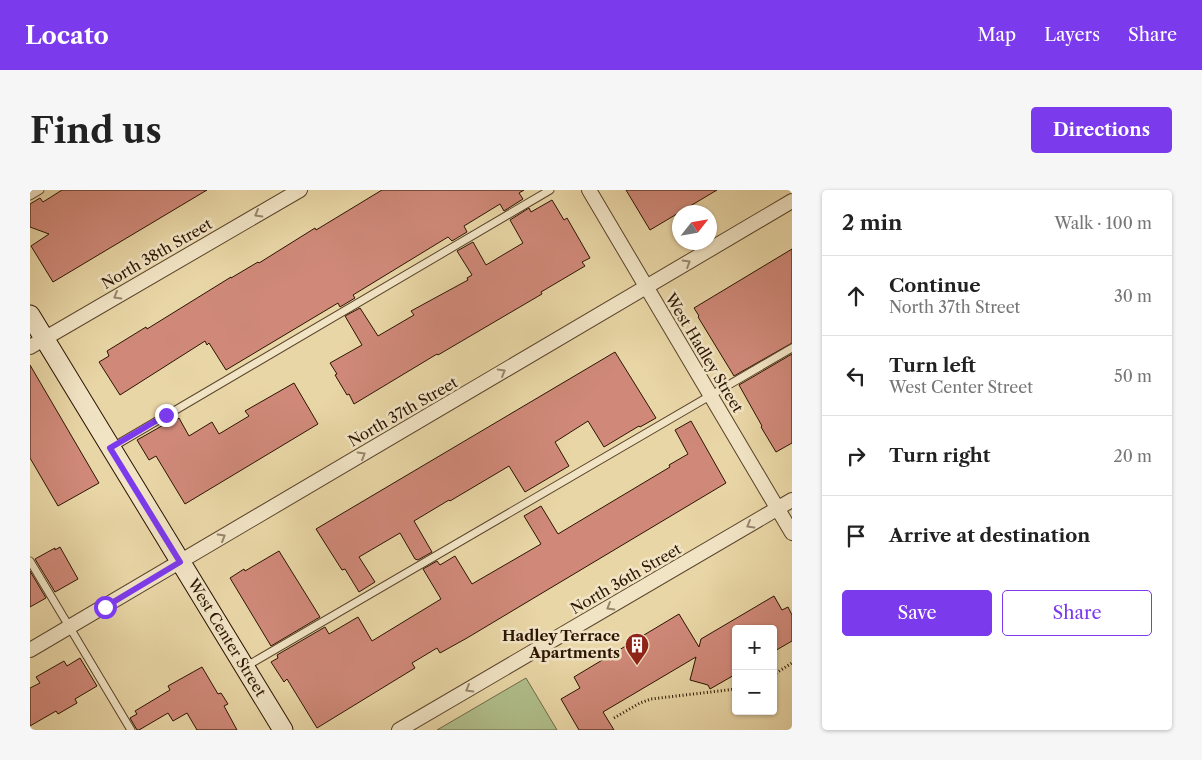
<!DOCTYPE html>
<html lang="en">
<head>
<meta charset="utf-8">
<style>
  :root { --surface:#fff; --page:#f6f6f6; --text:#222; --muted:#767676; --line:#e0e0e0; --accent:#7c3aed }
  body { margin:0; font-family:"Libre Caslon Text",serif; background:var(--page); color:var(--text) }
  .controls { position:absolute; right:15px; bottom:15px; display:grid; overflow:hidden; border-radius:5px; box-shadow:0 1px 4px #0004 }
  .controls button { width:45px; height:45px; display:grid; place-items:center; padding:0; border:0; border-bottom:1px solid var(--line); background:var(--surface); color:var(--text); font:25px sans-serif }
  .compass { position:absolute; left:642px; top:15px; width:45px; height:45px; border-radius:50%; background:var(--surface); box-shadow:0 1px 4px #0004; rotate:59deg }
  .stop { position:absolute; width:15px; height:15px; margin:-11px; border:4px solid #7c3aed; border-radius:50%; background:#fff }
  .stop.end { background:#7c3aed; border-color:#fff; box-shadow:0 1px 5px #0008 }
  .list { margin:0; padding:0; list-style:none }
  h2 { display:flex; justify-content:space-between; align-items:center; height:65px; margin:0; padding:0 20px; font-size:21px }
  h2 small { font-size:16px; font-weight:400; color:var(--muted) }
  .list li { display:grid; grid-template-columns:32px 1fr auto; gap:15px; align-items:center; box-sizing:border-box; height:80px; padding:0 20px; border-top:1px solid var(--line) }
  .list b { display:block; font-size:19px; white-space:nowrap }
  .list p { margin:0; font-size:16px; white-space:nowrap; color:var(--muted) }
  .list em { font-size:16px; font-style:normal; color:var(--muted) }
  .actions { display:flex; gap:10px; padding:15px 20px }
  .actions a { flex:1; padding:11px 0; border:1px solid var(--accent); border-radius:5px; text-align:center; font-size:18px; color:var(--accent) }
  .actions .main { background:var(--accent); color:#fff }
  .icon { flex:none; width:28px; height:28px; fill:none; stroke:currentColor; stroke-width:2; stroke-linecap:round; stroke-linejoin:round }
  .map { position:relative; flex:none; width:762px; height:540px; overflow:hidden; border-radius:5px }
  header { display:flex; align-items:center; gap:30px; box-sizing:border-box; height:70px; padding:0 25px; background:var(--accent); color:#fff }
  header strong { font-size:24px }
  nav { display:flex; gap:28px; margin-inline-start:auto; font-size:18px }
  .intro { display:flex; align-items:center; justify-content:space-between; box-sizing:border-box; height:120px; padding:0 30px }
  h1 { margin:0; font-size:35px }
  .button { padding:12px 22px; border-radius:5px; background:var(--accent); color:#fff; font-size:18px; font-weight:700 }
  main { display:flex; gap:30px; padding:0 30px }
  aside { flex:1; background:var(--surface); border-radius:5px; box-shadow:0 1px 4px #0004 }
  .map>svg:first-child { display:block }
  .green { fill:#b0bf8b; stroke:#6e6a46 }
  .building { fill:#d08979; stroke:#2b1400 }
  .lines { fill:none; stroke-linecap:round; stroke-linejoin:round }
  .lane-casing { stroke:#5a442a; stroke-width:9 }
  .street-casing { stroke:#5a442a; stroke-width:16 }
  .secondary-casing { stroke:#2b1400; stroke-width:21 }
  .path { stroke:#2b1400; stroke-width:3; stroke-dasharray:1 2.5; stroke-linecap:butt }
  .lane { stroke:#f1e4c5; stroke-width:7 }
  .street { stroke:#f1e4c5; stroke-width:14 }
  .secondary { stroke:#f1e4c5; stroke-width:19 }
  .oneway { stroke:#98866c }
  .route { stroke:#7c3aed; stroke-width:6 }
  .labels { text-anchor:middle; stroke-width:5; stroke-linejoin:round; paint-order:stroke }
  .street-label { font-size:15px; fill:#2b1400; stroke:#f1e4c5 }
  .poi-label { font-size:15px; font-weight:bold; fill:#2b1400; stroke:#f1e4c5; text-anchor:end }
</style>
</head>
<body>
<header>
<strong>Locato</strong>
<nav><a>Map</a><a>Layers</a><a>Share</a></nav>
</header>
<div class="intro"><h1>Find us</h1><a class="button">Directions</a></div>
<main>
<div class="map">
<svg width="762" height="540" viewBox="0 0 762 540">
  <rect width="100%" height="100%" fill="#e9d6a6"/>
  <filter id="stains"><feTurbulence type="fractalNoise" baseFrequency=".004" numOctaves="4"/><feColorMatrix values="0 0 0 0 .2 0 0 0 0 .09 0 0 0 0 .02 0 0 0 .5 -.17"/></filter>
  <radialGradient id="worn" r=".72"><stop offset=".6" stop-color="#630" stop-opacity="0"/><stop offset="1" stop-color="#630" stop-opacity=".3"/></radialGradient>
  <polygon class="green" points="496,488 527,540 407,540"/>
  <g class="building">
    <polygon points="32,0 177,0 23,92 1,56 19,44 0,37 0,14 10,8 13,12"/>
    <polygon points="352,0 494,0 489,3 493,9 474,21 470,14 434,36 437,42 422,51 418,47 323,105 325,108 310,117 308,113 196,180 179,153 177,155 175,151 90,205 69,172 79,166 77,161 116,137 117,139 201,87 201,88 228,72 229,73 285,38 286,40"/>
    <polygon points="596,0 687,0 620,40"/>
    <polygon points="522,10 534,30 537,28 560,68 552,72 555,76 511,102 512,104 483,121 408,165 407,164 324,214 319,204 317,205 305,185 307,184 300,173 332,155 315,126 330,118 348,146 384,125 381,121 438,90 437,88 442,85 427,61 443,52 456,75 493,53 480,30 499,18 501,22"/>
    <polygon points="762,59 762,153 704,186 668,127 669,126 664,118"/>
    <polygon points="585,162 626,228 610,237 609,236 574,257 558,231 525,252 539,276 495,302 479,276 420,311 419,310 384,331 402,362 388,370 385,369 370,343 329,367 345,392 329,402 315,379 312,380 286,339"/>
    <polygon points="762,164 762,253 746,262 731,237 732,236 709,195"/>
    <polygon points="0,175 69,293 28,316 0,268"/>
    <polygon points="264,193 288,234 155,314 126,266 119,270 107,250 144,229 145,231 149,228 159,246 182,232 189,244 219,226 215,221"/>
    <polygon points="661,231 696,293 437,448 410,463 407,458 382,473 385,478 287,538 257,489 254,492 241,472 248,468 247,465 295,437 299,444 328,427 342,451 411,409 393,379 407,371 410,375 425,366 442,394 511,354 494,326 511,316 528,344 640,277 639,275 658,264 645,240"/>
    <polygon points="30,357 48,389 25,402 5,369 25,358 25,360"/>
    <polygon points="249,361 290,427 241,456 200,388 214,379 215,381"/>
    <polygon points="0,381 16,408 0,417"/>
    <polygon points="744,406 752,420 758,417 762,425 762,451 743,462 743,439 706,439 706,484 680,499 678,495 660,490 666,467 573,522 584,540 549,540 531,509 550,498 544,487 649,424 669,457 671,449"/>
    <polygon points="50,468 67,496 45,509 47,513 28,524 26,521 0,536 0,498 10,493 6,487 34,471 37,476"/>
    <polygon points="172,477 188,504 191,503 198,514 194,516 207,540 167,540 157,523 143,531 138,523 109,540 107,540 100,528 107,524 105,521 140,500 138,496"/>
  </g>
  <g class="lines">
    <defs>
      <g id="lane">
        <polyline points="0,6 10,0"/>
        <polyline points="81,258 520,0"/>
        <polyline points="0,371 101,540"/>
        <polyline points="215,477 762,158"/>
      </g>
      <g id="street">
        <polyline points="559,0 762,343"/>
        <polyline points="0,157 270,0"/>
        <polyline points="0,460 762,11"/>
        <polyline points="369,540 762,310"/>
      </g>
      <g id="secondary">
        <path id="s1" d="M0,125L253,540"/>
      </g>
    </defs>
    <use href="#lane" class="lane-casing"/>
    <use href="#street" class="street-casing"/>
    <use href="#secondary" class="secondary-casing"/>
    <g class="path">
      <polyline points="743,485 762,473"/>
      <polyline points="584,528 610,513 621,509 706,499"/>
    </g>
    <use href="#lane" class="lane"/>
    <use href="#street" class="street"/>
    <use href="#secondary" class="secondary"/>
  </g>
  <defs><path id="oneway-chevron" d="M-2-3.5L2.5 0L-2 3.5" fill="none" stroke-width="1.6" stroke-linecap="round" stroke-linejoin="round" transform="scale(1.25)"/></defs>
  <g class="oneway">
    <use href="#oneway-chevron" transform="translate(228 24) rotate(150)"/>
    <use href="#oneway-chevron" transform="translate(657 73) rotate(-31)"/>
    <use href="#oneway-chevron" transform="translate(87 106) rotate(150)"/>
    <use href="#oneway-chevron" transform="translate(472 182) rotate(-30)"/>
    <use href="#oneway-chevron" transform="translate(332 265) rotate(-30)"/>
    <use href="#oneway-chevron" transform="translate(720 335) rotate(150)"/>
    <use href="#oneway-chevron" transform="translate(192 347) rotate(-30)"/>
    <use href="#oneway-chevron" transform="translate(580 417) rotate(150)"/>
    <use href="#oneway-chevron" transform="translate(439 499) rotate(150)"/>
  </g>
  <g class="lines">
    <polyline class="route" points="75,417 150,372 80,258 136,225"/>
  </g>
  <defs>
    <symbol id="building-pin" viewBox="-11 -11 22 30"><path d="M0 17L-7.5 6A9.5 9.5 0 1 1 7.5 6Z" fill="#8f2418" stroke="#f1e4c5"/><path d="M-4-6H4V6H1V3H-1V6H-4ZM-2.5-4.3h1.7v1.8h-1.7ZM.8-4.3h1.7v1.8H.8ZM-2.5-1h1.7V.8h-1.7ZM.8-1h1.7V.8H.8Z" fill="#fff"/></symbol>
  </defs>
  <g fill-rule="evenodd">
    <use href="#building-pin" x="593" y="441" width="28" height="38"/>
  </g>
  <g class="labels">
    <g class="street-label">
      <text transform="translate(127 64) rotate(-30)" y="5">North 38th Street</text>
      <text transform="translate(674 163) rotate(59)" y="5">West Hadley Street</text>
      <text transform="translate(373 222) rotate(-30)" y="5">North 37th Street</text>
      <text transform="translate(596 389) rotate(-30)" y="5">North 36th Street</text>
      <text dy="5" stroke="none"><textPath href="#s1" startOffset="378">West Center Street</textPath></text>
    </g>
    <g class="poi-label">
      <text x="590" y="451">Hadley Terrace<tspan x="590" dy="17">Apartments</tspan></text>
    </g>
  </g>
  <rect width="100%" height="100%" filter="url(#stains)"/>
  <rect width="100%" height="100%" fill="url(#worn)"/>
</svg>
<div class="controls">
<button>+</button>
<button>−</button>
</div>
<svg class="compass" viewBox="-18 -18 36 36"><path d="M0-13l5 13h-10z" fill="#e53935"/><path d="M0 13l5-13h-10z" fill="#767676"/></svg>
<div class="stop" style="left:75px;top:417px"></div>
<div class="stop end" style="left:136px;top:225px"></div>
</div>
<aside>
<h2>2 min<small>Walk · 100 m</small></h2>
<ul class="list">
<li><svg class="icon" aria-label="ahead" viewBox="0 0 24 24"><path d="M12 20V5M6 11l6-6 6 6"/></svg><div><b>Continue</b><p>North 37th Street</p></div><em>30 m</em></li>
<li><svg class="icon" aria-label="left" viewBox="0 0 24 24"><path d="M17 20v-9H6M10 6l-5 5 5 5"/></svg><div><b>Turn left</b><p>West Center Street</p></div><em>50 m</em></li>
<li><svg class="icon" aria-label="right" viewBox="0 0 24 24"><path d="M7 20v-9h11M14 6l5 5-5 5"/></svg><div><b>Turn right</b></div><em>20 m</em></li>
<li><svg class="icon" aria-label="arrive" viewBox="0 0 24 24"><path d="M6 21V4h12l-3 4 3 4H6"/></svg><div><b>Arrive at destination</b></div></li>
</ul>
<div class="actions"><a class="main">Save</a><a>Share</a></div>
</aside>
</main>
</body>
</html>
